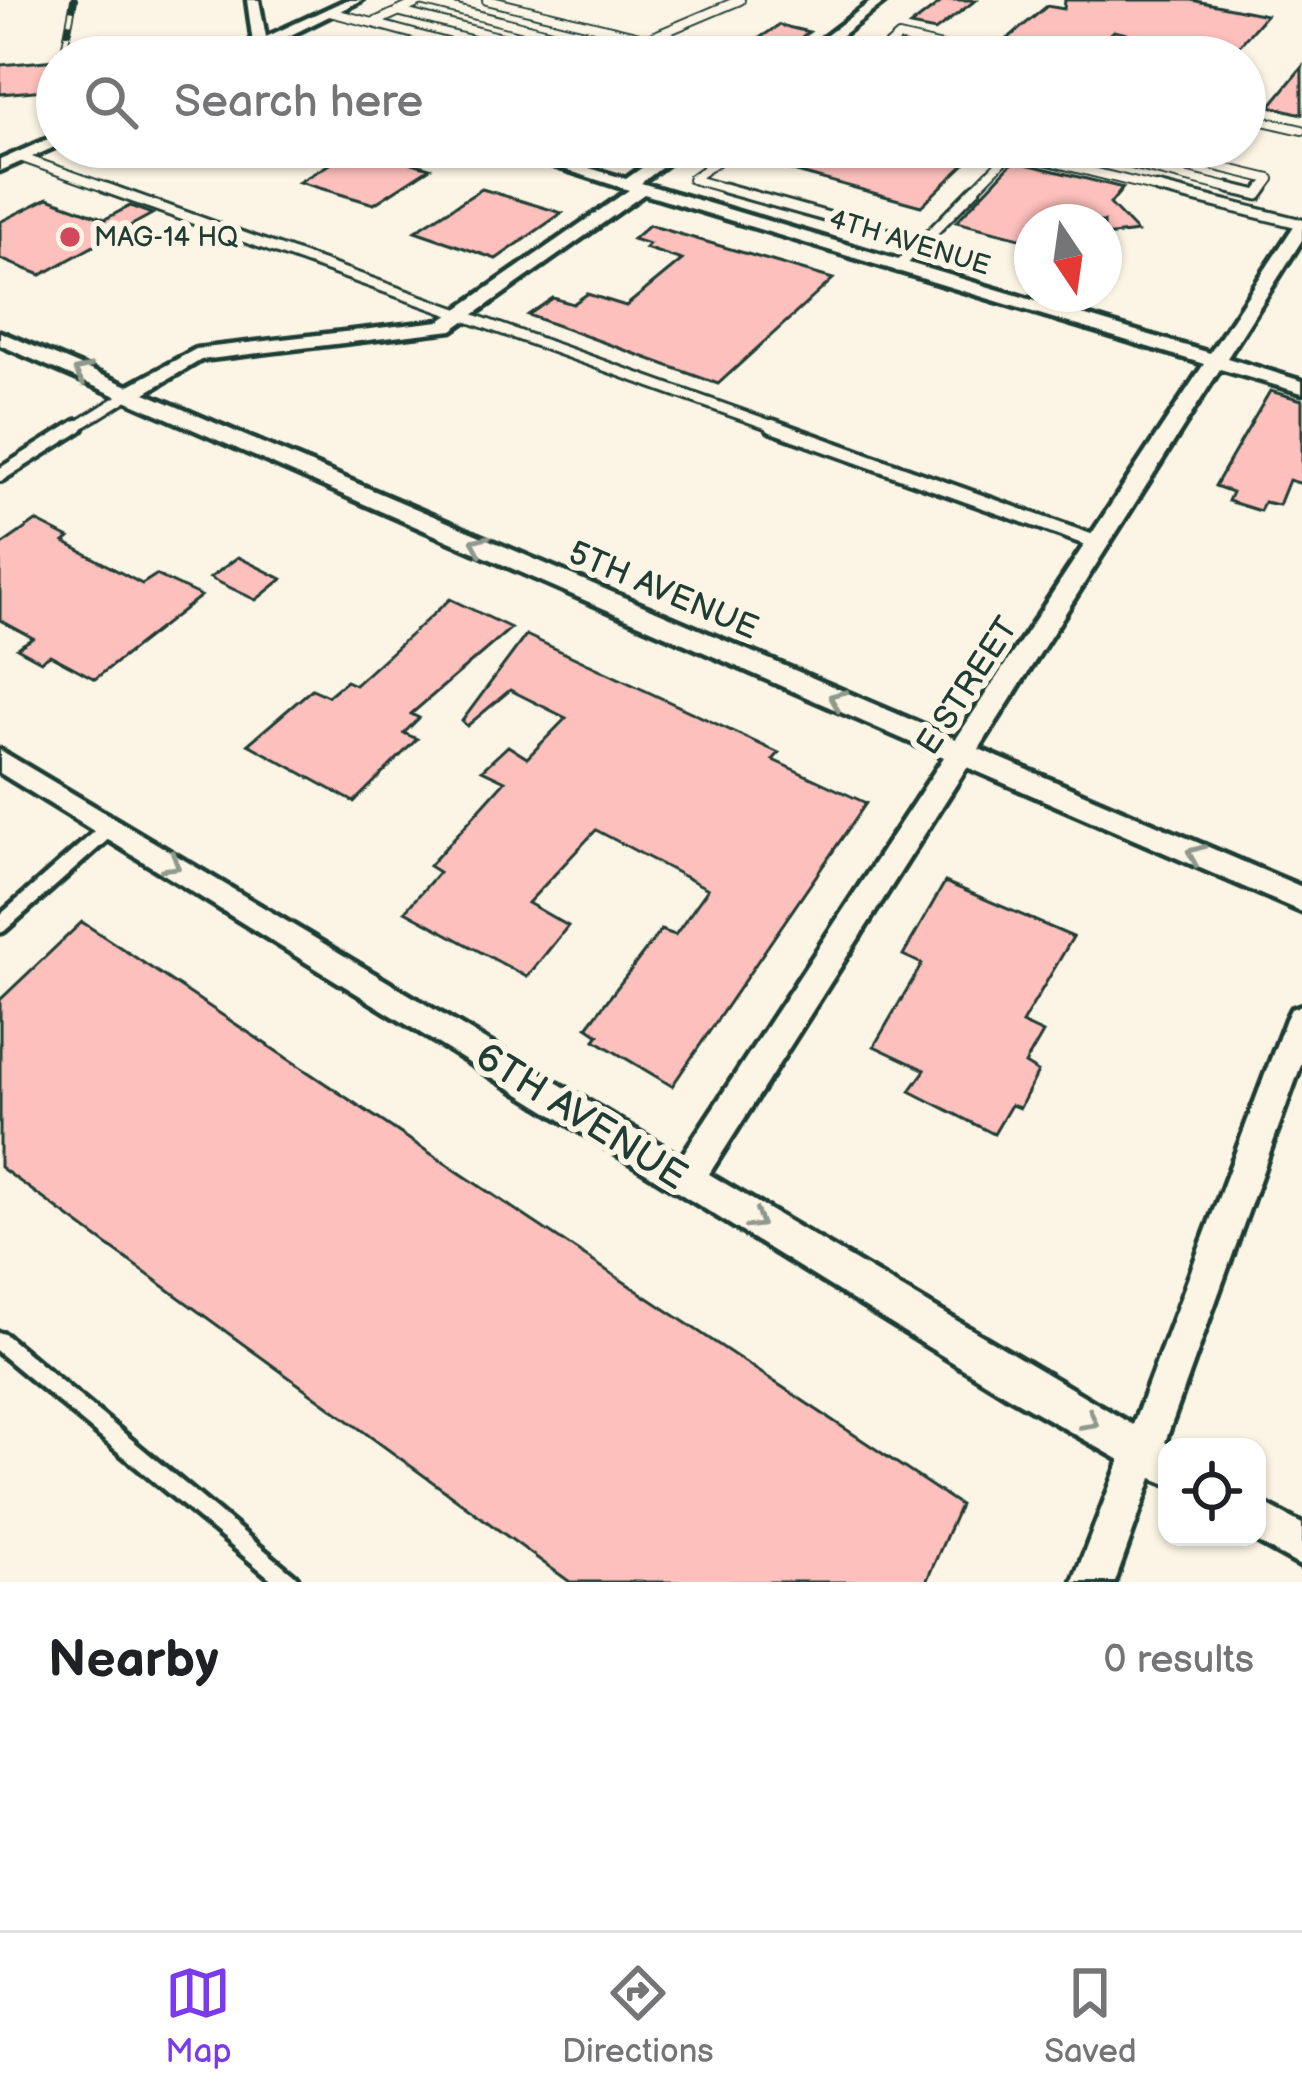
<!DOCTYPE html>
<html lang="en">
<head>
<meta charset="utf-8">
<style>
  :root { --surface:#fff; --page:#f2f2f2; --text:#202124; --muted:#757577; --line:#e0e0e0; --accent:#7c3aed }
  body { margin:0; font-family:"Balsamiq Sans",sans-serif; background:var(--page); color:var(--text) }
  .controls { position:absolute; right:36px; bottom:36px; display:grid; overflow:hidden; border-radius:24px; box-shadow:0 3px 9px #0004 }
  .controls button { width:108px; height:108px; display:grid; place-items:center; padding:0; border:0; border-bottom:3px solid var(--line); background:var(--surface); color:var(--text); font:60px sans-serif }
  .compass { position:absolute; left:1014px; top:204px; width:108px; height:108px; border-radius:50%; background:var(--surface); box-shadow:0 3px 9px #0004; rotate:167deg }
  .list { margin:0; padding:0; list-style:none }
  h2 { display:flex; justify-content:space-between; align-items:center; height:156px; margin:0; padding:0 48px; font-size:51px }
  h2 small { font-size:39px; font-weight:400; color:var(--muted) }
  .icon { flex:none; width:66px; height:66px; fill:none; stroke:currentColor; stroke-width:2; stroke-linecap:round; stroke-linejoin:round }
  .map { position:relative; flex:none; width:1302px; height:1582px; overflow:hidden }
  .search { position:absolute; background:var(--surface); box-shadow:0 3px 9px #0004; left:36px; right:36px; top:36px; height:132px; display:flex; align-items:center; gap:30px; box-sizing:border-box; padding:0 42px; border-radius:66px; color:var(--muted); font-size:45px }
  .sheet { height:348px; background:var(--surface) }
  nav { display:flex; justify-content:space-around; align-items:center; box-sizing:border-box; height:168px; border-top:3px solid var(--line); background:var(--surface); font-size:33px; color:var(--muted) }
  nav a { display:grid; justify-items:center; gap:6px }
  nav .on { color:var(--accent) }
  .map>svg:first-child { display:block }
  .building { fill:#fdc0bc; stroke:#1f3d34; stroke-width:3 }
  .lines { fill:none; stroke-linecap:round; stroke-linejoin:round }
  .service-far4-casing { stroke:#1f3d34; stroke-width:12 }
  .service-far3-casing { stroke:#1f3d34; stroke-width:15 }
  .service-far2-casing { stroke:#1f3d34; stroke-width:20 }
  .service-far1-casing { stroke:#1f3d34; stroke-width:24 }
  .service-casing { stroke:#1f3d34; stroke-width:27 }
  .minor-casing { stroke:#1f3d34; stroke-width:9 }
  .service-far4 { stroke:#fcf5e5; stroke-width:8 }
  .service-far3 { stroke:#fcf5e5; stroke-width:9 }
  .service-far2 { stroke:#fcf5e5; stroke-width:12 }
  .service-far1 { stroke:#fcf5e5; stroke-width:15 }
  .service { stroke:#fcf5e5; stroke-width:18 }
  .minor { fill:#fcf5e5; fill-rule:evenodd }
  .rail-casing { stroke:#1f3d34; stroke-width:8 }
  .rail { stroke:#fcf5e5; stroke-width:4.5; stroke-dasharray:12; stroke-linecap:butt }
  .oneway { stroke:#8e998c }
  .poi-dot { fill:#d1495b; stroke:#fcf5e5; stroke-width:4.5 }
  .labels { text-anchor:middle; stroke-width:12; stroke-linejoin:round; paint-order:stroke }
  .far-poi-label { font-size:27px; fill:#1f3d34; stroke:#fcf5e5; text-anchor:start }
  .far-street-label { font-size:27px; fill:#1f3d34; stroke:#fcf5e5 }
  .street-label { font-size:33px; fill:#1f3d34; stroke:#fcf5e5 }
  .near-street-label { font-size:39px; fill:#1f3d34; stroke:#fcf5e5 }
</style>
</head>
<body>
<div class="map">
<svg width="1302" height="1582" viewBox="0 0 1302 1582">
  <rect width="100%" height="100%" fill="#fcf5e5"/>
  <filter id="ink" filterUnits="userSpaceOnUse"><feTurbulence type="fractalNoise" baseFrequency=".00833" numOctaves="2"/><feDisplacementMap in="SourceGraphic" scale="24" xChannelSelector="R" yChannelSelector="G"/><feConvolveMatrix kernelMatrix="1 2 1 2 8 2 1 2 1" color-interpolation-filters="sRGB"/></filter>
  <g filter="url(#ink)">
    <g class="building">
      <polygon points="944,0 976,0 935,31 910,26"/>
      <polygon points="1065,0 1191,0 1266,15 1230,56 1114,31 1083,57 1053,57 1000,45 1047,6 1064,9"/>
      <polygon points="779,25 809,32 773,57 731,57"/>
      <polygon points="57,60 57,89 0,94 0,65"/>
      <polygon points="1302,67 1302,114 1270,106"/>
      <polygon points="785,147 918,147 969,160 921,206 764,163"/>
      <polygon points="357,148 430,168 374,204 299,182"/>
      <polygon points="1014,161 1123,188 1110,204 1137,232 1104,236 1104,222 1032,222 1032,241 956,222"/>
      <polygon points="482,189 562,213 496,259 415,231"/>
      <polygon points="48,198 105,219 130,206 152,214 41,275 0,259 0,222"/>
      <polygon points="649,225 833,279 718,384 528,315 553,298 573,304 587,294 626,306 682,260 645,248 649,244 633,239"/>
      <polygon points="1270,391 1302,400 1302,484 1289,480 1279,505 1264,502 1260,511 1228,501 1232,492 1215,486"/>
      <polygon points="36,521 69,538 64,542 142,584 156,575 201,596 95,679 50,655 41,661 17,648 33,638 0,620 0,546"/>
      <polygon points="238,557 282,579 256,600 210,578"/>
      <polygon points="450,599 511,628 411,714 419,718 404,733 417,739 354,802 248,744 312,689 328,696 346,681 355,685"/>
      <polygon points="526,635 779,753 773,760 866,803 672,1086 595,1040 599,1035 587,1027 661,930 675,935 708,889 596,830 528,903 568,926 527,977 405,911 439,872 429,866 505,781 482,770 508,746 527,758 566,718 510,690 467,726 462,721"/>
      <polygon points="945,882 1073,937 1022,1023 1043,1033 1025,1064 1038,1072 1020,1108 1011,1105 994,1134 910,1091 925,1070 874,1046 922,964 903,955"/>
      <polygon points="82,922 960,1505 926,1582 570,1582 0,1167 0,1000"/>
    </g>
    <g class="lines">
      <defs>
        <g id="service-far4">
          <polyline points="417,0 627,53"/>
          <polyline points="424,0 373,23 499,57"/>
          <polyline points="487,0 648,39"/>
          <polyline points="330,12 373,23"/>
          <polyline points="401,12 576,57"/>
          <polyline points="643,57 627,53 648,39 740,0"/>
          <polyline points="916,57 884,50 899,37 985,57"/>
          <polyline points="1245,117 1302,130"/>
          <polyline points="993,147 1169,191"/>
          <polyline points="1062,147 1241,191"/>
          <polyline points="1137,147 1270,179 1261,191"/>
          <polyline points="20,157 115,191"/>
          <polyline points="735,191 692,179 737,147"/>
          <polyline points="973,191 1016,147"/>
        </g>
        <g id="service-far3">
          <polyline points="106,188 781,429"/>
          <polyline points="724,188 922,243"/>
          <polyline points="1157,188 1302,224"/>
          <polyline points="1229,188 1258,195 1263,188"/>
          <polyline points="898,267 976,188"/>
          <polyline points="73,429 129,394"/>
        </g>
        <g id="service-far2">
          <polyline points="772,426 1098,543"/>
          <polyline points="0,475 78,426"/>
        </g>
        <polyline id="service-far1" points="0,925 111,827"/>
        <polyline id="service" points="0,1342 289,1582"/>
        <g id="minor">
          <polygon points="247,0 259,0 266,37 346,0 362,0 246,57 228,57 253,43"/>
          <polygon points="873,0 887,0 814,57 798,57"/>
          <polygon points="57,135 57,146 0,171 0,160"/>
          <path d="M495,147H520L626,179L671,147H689L641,183L1210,353L1296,223L1302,222V240L1227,358L1302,381V393L1220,369L979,749L1302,887V912L967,767L709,1174L1133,1425L1286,1019L1291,1009L1302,1005V1062L1165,1442L1173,1447H1167V1484L1152,1478L1115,1582H1073L1120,1460L1006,1395L0,773V750L681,1157L944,757L0,345V332L128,386L196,349L440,321L629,190ZM644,194L1204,364L956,739L145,393L201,360L452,330Z"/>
          <polygon points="1257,1500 1302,1524 1302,1567 1248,1537 1257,1537"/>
        </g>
      </defs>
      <use href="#service-far4" class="service-far4-casing"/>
      <use href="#service-far3" class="service-far3-casing"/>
      <use href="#service-far2" class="service-far2-casing"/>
      <use href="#service-far1" class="service-far1-casing"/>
      <use href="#service" class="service-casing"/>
      <use href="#minor" class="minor-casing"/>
      <use href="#service-far4" class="service-far4"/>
      <use href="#service-far3" class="service-far3"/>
      <use href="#service-far2" class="service-far2"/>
      <use href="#service-far1" class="service-far1"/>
      <use href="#service" class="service"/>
      <use href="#minor" class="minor"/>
      <defs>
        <polyline id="rail" points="65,46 74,0"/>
      </defs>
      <use href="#rail" class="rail-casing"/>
      <use href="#rail" class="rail"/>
    </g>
    <defs><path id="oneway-chevron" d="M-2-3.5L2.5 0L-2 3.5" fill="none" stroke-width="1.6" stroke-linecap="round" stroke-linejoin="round" transform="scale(3)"/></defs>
    <g class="oneway">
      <use href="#oneway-chevron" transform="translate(82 373) rotate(-157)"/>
      <use href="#oneway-chevron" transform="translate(479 544) rotate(-156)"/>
      <use href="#oneway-chevron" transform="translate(837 699) rotate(-157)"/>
      <use href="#oneway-chevron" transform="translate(1195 854) rotate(-157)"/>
      <use href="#oneway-chevron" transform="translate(172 864) rotate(31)"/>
      <use href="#oneway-chevron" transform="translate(756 1221) rotate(31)"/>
      <use href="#oneway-chevron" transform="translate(1090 1421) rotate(29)"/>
    </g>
  </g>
  <circle class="poi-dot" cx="70" cy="237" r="12"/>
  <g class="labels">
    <g class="far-poi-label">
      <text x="94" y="246">MAG-14 HQ</text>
    </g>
    <g class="far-street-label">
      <text transform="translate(910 242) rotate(17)" y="9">4TH AVENUE</text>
    </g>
    <g class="street-label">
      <text transform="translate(664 589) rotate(23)" y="12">5TH AVENUE</text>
      <text transform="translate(966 685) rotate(-57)" y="12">E STREET</text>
    </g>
    <g class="near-street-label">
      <text transform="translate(582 1115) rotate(32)" y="14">6TH AVENUE</text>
    </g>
  </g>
</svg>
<div class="controls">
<button><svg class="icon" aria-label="locate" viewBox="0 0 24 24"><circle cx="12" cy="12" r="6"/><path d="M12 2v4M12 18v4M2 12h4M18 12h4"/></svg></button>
</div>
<svg class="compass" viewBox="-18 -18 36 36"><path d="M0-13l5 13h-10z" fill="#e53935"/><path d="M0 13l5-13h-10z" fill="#757577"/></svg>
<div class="search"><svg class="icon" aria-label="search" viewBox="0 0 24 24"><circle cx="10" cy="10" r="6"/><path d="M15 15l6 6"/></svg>Search here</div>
</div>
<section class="sheet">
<h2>Nearby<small>0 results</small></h2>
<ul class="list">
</ul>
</section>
<nav>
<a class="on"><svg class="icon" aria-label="map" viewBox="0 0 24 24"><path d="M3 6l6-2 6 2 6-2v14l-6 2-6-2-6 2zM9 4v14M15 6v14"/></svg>Map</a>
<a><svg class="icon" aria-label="directions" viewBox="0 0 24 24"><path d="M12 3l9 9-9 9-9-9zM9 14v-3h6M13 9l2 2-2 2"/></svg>Directions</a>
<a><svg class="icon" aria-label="saved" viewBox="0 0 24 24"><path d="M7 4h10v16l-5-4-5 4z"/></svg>Saved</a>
</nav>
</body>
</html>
